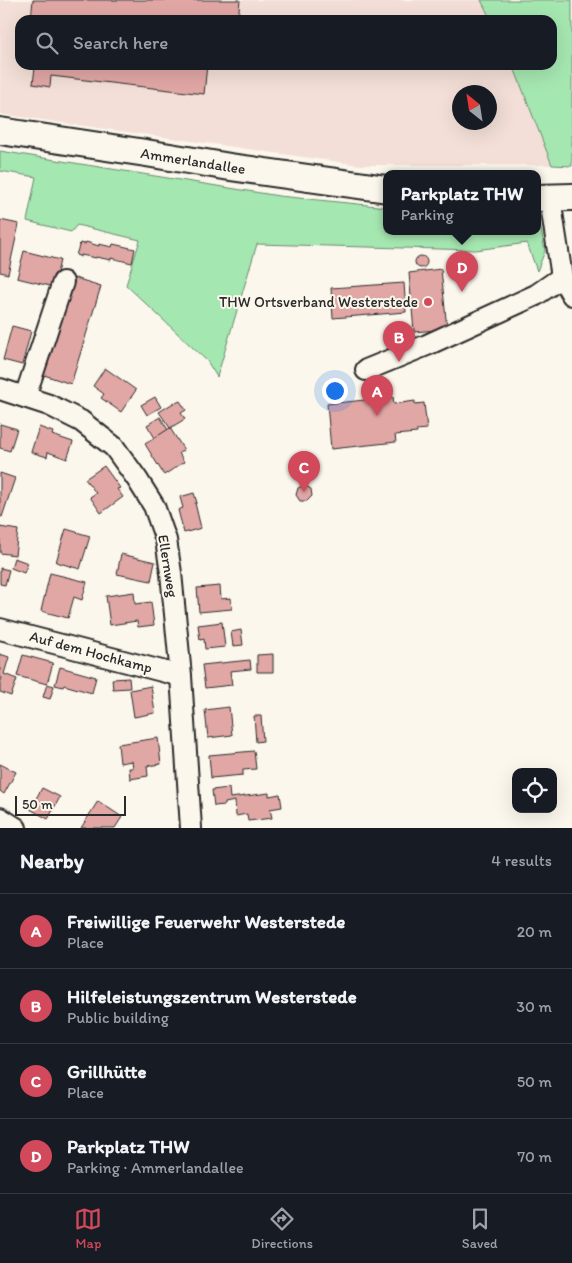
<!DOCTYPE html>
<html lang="en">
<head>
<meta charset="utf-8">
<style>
  :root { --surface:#171b24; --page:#20242c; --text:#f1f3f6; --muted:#9ea1a6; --line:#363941; --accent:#d1495b }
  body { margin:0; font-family:Itim,sans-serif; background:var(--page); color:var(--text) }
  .controls { position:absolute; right:15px; bottom:15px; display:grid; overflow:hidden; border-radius:10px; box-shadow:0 5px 20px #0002 }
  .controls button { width:45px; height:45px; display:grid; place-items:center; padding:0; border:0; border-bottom:1px solid var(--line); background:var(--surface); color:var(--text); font:25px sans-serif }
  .compass { position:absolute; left:452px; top:85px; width:45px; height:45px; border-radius:50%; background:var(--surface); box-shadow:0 5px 20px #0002; rotate:330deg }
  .scale { position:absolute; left:15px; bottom:12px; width:111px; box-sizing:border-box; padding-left:5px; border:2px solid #2b2b2b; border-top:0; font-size:14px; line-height:18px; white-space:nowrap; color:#2b2b2b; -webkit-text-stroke:4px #fbf7ec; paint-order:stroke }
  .you { position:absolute; left:334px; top:390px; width:18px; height:18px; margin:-12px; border:4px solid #fff; border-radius:50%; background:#1a73e8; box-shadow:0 0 0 8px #1a73e833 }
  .badge { display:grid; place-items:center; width:32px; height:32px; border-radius:50%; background:var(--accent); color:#fff; font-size:16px; font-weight:700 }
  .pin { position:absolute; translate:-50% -41px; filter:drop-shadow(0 1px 2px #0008) }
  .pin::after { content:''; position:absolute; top:26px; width:18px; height:15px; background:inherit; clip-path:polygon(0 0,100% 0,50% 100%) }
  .popup { position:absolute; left:383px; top:170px; width:158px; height:65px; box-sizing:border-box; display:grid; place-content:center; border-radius:10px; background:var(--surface); filter:drop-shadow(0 1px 4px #0005); font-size:16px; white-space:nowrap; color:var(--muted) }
  .popup b { font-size:19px; color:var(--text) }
  .popup::after { content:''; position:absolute; left:50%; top:100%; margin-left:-10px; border:10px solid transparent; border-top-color:var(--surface) }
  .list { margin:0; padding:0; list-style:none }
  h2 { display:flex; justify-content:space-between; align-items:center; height:65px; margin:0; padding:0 20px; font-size:21px }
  h2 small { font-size:16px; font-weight:400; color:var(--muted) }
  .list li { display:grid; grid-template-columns:32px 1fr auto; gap:15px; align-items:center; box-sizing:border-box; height:75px; padding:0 20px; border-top:1px solid var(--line) }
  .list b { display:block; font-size:19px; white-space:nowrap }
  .list p { margin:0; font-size:16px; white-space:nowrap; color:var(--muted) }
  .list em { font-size:16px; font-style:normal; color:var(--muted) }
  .icon { flex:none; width:28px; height:28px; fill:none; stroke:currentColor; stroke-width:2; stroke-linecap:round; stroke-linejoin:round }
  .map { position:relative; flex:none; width:572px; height:828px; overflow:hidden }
  .search { position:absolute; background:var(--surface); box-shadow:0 5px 20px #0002; left:15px; right:15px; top:15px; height:55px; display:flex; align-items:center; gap:12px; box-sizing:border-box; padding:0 18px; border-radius:15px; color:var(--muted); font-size:19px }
  .sheet { height:365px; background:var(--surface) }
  nav { display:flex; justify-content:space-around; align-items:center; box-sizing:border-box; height:70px; border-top:1px solid var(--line); background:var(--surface); font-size:14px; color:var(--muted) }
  nav a { display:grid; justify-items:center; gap:2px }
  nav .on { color:var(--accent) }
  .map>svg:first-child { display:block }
  .built { fill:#f3dfd7; fill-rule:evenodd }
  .green { fill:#a5e7b1; stroke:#68896e }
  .building { fill:#e1a7a5; stroke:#2b2b2b }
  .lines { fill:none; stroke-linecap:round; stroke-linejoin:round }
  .minor-casing { stroke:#2b2b2b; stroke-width:24 }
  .major-casing { stroke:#2b2b2b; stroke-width:30 }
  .minor { stroke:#fbf7ec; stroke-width:20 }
  .major { stroke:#fbf7ec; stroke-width:26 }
  .poi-dot { fill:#d1495b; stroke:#fbf7ec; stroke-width:2 }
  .labels { text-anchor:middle; stroke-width:4; stroke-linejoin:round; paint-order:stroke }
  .street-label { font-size:15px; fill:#2b2b2b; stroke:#fbf7ec }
  .poi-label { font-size:15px; fill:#2b2b2b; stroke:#fbf7ec; text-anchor:end }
</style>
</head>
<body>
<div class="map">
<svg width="572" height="828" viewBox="0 0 572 828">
  <rect width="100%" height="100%" fill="#fbf7ec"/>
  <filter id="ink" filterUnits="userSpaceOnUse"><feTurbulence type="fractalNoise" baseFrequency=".02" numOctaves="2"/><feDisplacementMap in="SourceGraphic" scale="10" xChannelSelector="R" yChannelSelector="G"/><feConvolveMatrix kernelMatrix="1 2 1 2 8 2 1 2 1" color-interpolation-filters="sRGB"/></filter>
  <g filter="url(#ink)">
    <path class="built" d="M0,0H481L491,20H20V65H513L552,165H360L0,114ZM460,92H490V122H460Z"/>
    <g class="green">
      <polygon points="481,0 572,0 572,166 552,165 513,65 552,65 552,20 491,20"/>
      <polygon points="0,151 279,196 387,207 387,231 537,231 537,218 539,218 545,251 537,271 527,243 476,250 257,244 217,377 207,361 126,285 140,240 77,225 71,232 27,221 36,177 0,171"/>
    </g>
    <g class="building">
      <polygon points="33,0 240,0 238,20 32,20 31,19"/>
      <polygon points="46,65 207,65 204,94 51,76 50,87 33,84 35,67 45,69"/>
      <polygon points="0,220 19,224 8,274 0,272"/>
      <polygon points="86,242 99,246 99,244 112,247 113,244 135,249 132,263 111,258 111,260 96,257 96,258 81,255 81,257 76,255 80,243 85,244"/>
      <polygon points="24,251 60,260 54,287 17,278"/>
      <circle cx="421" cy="262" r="6"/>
      <polygon points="441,269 447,329 414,332 409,273"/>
      <polygon points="75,278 101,286 71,384 44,375"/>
      <polygon points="404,283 406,312 333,318 331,288"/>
      <polygon points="12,326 31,331 22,365 3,360"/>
      <polygon points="105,368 136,390 121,412 101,398 104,394 93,386"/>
      <polygon points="155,397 161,407 147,415 141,405"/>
      <polygon points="393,397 394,404 415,401 415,404 424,403 427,429 417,430 417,433 395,435 396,442 331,449 327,404"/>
      <polygon points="180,401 186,410 181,413 185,419 170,428 159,412 175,402 176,403"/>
      <polygon points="160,417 168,430 155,438 147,425"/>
      <polygon points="0,424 17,429 10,451 0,448"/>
      <polygon points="39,427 53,432 52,435 73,442 67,459 48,452 47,457 31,452"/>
      <polygon points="170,428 184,450 179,453 184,462 164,475 145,444"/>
      <polygon points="104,466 120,488 117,489 123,497 101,513 90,497 96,493 85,479"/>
      <polygon points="0,473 15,478 2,517 0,516"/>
      <polygon points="304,485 311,489 312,496 307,501 300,501 296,495 298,488"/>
      <polygon points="194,493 197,503 195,503 201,528 184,533 178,510 183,508 180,497"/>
      <polygon points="0,527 18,530 15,555 0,553"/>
      <polygon points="66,529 90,536 80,569 56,562"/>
      <polygon points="121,554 155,562 151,581 117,574"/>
      <polygon points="14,558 28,563 24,573 11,568"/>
      <polygon points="0,568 9,570 5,585 0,584"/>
      <polygon points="50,573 87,582 82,600 74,597 68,618 41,611"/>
      <polygon points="220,586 221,599 231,598 232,609 199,612 197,588"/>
      <polygon points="134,592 135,604 151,602 154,625 138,627 137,621 110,625 106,596"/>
      <polygon points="222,622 225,647 205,649 204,639 200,640 198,625"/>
      <polygon points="241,630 243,645 233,646 231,632"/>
      <polygon points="0,654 9,657 4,674 17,679 11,696 0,692 0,684 2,678 0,677"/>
      <polygon points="273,654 273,672 257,672 257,655"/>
      <polygon points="23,655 53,663 47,684 17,676"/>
      <polygon points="250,660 251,669 230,671 232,685 205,688 202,665"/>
      <polygon points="60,667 96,677 92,693 64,685 63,687 55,685"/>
      <polygon points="129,678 130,688 113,689 112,679"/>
      <polygon points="47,684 54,686 50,699 43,697"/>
      <polygon points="151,686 155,713 134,717 130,690"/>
      <polygon points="229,707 232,735 208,738 205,710"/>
      <polygon points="254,716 261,716 263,741 256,742"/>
      <polygon points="158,738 161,764 147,766 148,776 130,779 129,768 133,768 132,761 120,763 118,744"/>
      <polygon points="254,751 256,769 243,770 243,775 211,778 209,755"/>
      <polygon points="0,764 16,772 4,794 0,791"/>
      <polygon points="42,788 60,797 48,819 30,809"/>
      <polygon points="229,788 230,798 269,793 269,796 280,794 282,807 270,809 272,818 248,821 247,814 236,816 235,801 225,803 225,805 214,806 212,790"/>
      <polygon points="98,801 122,817 115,828 81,828"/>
    </g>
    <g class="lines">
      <defs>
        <g id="minor">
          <polyline points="552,198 552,212 562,277 572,295"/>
          <polyline points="366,370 427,345 536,295 562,277"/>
          <polyline points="0,389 49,405 81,421 114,447 137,479 154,506 166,540 171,573 181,676 191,828"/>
          <polyline points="25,397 63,282"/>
          <polyline points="0,629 181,676"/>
          <polyline points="0,818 16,828"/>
        </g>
        <g id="major">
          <polyline points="0,131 146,153 230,167 387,189"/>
          <polyline points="537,198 572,197"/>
        </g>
      </defs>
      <use href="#minor" class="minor-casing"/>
      <use href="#major" class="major-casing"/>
      <use href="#minor" class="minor"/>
      <use href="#major" class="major"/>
    </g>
  </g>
  <circle class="poi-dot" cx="428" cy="302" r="5"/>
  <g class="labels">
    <g class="street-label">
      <text transform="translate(193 161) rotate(9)" y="5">Ammerlandallee</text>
      <text transform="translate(168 566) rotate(81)" y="5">Ellernweg</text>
      <text transform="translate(91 652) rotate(15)" y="5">Auf dem Hochkamp</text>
    </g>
    <g class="poi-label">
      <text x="418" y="307">THW Ortsverband Westerstede</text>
    </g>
  </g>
</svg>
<div class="controls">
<button><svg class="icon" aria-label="locate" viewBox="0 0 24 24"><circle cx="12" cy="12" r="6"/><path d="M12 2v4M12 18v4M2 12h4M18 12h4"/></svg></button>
</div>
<svg class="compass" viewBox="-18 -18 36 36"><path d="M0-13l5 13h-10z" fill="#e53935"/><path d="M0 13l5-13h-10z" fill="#9ea1a6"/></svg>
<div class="scale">50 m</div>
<div class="you"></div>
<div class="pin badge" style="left:377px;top:416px">A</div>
<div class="pin badge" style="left:399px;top:362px">B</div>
<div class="pin badge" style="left:304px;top:492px">C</div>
<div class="pin badge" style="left:462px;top:292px">D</div>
<div class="popup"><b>Parkplatz THW</b>Parking</div>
<div class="search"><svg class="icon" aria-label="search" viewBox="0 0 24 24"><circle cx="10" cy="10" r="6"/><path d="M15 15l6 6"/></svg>Search here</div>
</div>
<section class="sheet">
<h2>Nearby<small>4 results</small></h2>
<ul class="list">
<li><span class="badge">A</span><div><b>Freiwillige Feuerwehr Westerstede</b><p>Place</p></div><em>20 m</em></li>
<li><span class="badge">B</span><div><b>Hilfeleistungszentrum Westerstede</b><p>Public building</p></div><em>30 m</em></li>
<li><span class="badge">C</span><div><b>Grillhütte</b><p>Place</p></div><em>50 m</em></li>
<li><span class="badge">D</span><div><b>Parkplatz THW</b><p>Parking · Ammerlandallee</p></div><em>70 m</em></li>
</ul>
</section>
<nav>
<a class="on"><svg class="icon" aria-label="map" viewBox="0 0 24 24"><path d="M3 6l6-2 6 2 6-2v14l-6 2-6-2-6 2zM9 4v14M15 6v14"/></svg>Map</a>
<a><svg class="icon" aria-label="directions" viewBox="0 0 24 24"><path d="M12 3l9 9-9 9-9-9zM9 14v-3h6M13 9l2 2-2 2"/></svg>Directions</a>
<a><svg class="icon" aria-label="saved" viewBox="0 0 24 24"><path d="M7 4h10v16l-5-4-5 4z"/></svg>Saved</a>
</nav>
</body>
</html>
